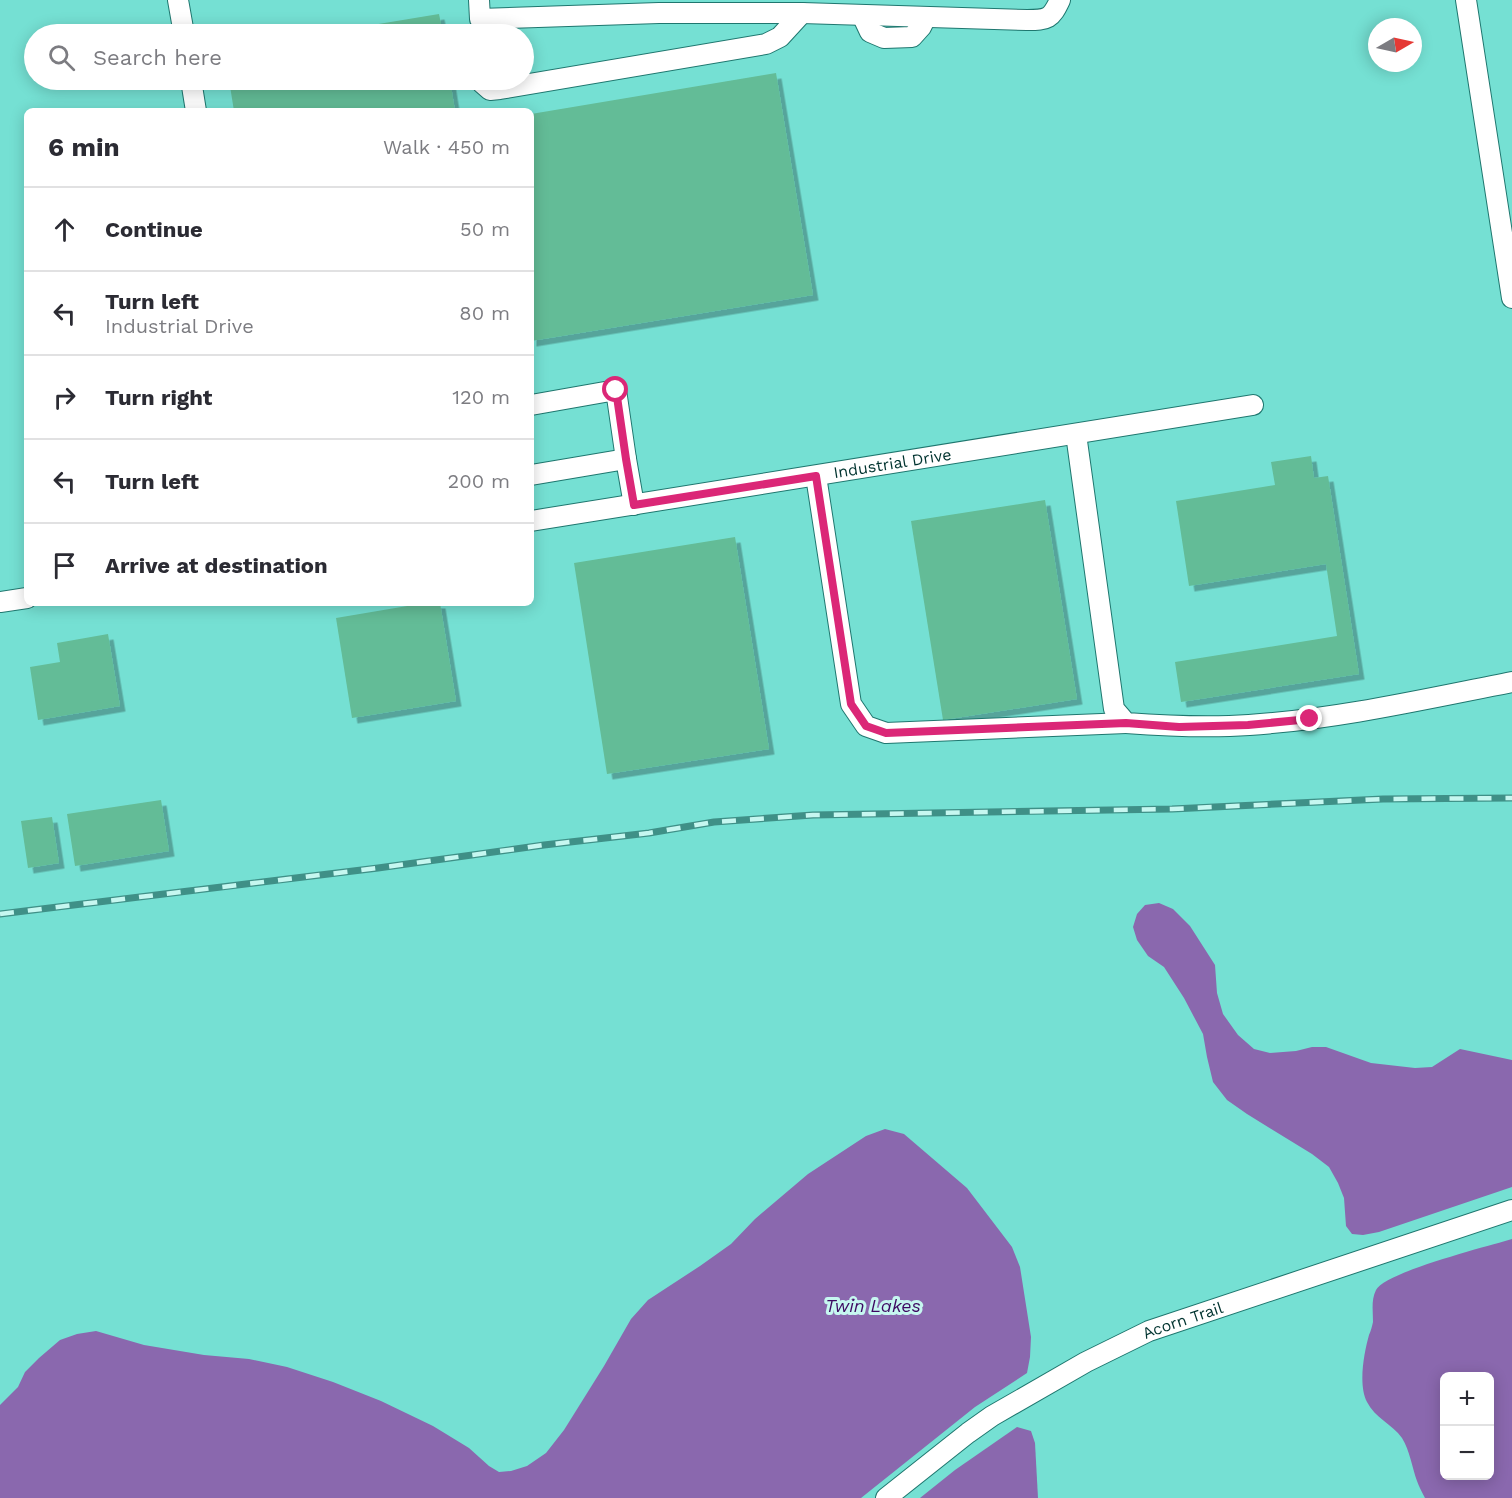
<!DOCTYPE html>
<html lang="en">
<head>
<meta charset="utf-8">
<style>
  :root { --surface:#fff; --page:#f2f2f3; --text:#2b2b33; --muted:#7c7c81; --line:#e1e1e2 }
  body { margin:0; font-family:"Work Sans",sans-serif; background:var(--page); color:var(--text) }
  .controls { position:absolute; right:18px; bottom:18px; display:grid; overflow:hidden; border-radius:9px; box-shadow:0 3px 15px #0003 }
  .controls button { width:54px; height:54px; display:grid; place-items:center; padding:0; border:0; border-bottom:2px solid var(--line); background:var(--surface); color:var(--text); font:30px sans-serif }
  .compass { position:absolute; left:1368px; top:18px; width:54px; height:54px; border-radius:50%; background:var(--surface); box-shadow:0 3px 15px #0003; rotate:81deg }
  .stop { position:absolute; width:18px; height:18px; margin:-14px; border:4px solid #db2777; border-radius:50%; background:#fff }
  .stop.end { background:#db2777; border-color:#fff; box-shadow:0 2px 6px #0008 }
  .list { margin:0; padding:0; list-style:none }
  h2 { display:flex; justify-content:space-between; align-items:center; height:78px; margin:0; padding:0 24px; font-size:26px }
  h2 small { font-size:20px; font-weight:400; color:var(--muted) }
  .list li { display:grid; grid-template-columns:39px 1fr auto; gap:18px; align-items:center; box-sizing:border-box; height:84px; padding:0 24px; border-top:2px solid var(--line) }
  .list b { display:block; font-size:22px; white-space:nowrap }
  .list p { margin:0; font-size:20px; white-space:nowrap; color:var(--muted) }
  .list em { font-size:20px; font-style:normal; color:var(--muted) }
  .icon { flex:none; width:33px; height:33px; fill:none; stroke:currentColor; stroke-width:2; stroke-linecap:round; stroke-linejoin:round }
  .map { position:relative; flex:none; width:1512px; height:1498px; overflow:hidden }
  .search { position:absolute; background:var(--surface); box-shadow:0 3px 15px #0003; left:24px; top:24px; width:510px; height:66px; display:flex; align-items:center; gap:15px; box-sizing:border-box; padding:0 21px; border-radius:33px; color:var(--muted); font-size:22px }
  .panel { position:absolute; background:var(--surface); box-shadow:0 3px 15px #0003; left:24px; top:108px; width:510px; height:498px; border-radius:9px }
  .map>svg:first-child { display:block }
  .water { fill:#8a68ae; fill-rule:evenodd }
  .building { fill:#63bc97; filter:url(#shadow) }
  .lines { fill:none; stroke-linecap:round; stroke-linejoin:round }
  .minor-casing { stroke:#1f776f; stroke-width:22 }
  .minor { stroke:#fff; stroke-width:20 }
  .rail-casing { stroke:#3f9087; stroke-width:7 }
  .rail { stroke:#c6f7f0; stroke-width:4.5; stroke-dasharray:14; stroke-linecap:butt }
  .route { stroke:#db2777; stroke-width:8 }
  .labels { text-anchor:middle; stroke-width:6; stroke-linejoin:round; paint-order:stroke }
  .street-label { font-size:16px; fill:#00332f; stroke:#c6f7f0 }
  .water-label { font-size:18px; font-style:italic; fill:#3d0961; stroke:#c6f7f0 }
</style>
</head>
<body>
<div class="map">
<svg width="1512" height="1498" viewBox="0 0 1512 1498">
  <defs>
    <filter id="shadow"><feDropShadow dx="5.5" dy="5.5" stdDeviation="0" flood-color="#0004"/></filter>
  </defs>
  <rect width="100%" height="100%" fill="#75e0d3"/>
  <g class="water">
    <polygon points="1159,903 1173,909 1190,926 1215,965 1217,993 1223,1014 1238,1035 1254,1049 1270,1053 1296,1051 1312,1047 1326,1047 1371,1063 1415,1068 1432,1067 1460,1049 1512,1060 1512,1187 1379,1232 1363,1235 1352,1234 1346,1226 1344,1198 1338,1183 1329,1167 1312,1154 1247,1114 1227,1100 1213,1082 1207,1057 1203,1034 1184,998 1164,967 1148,956 1137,940 1133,927 1137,914 1145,905"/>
    <polygon points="885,1129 904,1134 967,1188 1012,1247 1020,1267 1031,1337 1030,1357 1027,1373 975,1407 861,1498 0,1498 0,1405 18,1387 25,1372 39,1358 60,1340 77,1334 96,1331 144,1345 204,1355 249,1359 287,1367 333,1382 381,1401 433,1426 469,1448 489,1466 499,1472 511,1471 527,1466 546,1453 564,1430 604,1366 631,1319 648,1300 700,1266 731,1244 755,1219 808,1174 866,1136"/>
    <path d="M1512,1239V1498H1425C1422,1492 1419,1487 1417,1481C1412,1467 1410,1451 1402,1438C1392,1424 1375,1418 1367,1402C1358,1385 1364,1353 1369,1335C1371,1331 1372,1326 1373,1322C1373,1311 1371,1300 1376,1290C1385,1272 1489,1246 1512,1239ZM1444,1376H1490V1476H1444Z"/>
    <polygon points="1017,1427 1031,1431 1035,1443 1038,1498 920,1498 955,1470"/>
  </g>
  <g class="building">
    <polygon points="439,14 443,34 324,34 324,33"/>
    <polygon points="776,73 813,295 531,341 531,114"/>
    <polygon points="229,80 450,80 455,111 234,111"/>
    <polygon points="1311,456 1314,478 1328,476 1359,674 1181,702 1175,662 1337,636 1326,564 1189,586 1176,501 1275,485 1271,462"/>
    <polygon points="1045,500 1077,699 943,720 911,521"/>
    <polygon points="735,537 769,749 607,774 574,563"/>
    <polygon points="425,603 440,603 456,701 352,718 336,618"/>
    <polygon points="108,634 120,706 38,720 30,667 60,662 57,643"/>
    <polygon points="161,800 169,851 75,866 67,814"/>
    <polygon points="52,817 59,863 28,868 21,821"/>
  </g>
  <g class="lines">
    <defs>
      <g id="minor">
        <polyline points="178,0 184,34"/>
        <path d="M479,0L480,19L659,13H802L1027,20C1048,20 1051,19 1060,0"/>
        <polyline points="1466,0 1512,298"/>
        <polyline points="862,15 870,32 884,38 912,37 921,27 926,17"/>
        <polyline points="191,80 196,111"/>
        <polyline points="481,80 482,83 490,90 500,89 766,44 780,37 802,13"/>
        <polyline points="531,405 616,390 626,459"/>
        <path d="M1076,434L1114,709L1126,723C1167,726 1208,728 1249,725C1338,719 1425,699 1512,682"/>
        <polyline points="531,475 626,459 634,505"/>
        <polyline points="816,476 851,704 866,726 886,733 1126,723"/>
        <path id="s1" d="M531,521L1253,405"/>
        <polyline points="0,602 27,598"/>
        <path id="s2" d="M886,1498L968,1433L992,1416L1086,1362L1149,1331L1512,1210"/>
      </g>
    </defs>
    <use href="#minor" class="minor-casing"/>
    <use href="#minor" class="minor"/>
    <defs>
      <polyline id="rail" points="0,914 378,868 544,845 649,833 714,822 813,815 1172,809 1383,799 1512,798"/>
    </defs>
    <use href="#rail" class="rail-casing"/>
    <use href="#rail" class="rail"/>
  </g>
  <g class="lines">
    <polyline class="route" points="616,390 626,459 634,505 816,476 851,704 866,726 886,733 1126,723 1179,727 1248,725 1310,719"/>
  </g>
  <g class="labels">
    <g class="street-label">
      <text dy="6" stroke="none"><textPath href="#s1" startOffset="366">Industrial Drive</textPath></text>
      <text dy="6" stroke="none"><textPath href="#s2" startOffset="348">Acorn Trail</textPath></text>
    </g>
    <g class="water-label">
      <text x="873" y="1312">Twin Lakes</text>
    </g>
  </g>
</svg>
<div class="controls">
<button>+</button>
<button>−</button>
</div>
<svg class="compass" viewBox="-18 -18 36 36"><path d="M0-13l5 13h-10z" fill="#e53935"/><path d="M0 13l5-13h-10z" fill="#7c7c81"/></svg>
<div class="stop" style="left:616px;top:390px"></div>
<div class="stop end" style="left:1310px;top:719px"></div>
<div class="search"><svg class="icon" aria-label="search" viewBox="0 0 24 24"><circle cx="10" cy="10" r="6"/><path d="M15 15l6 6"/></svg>Search here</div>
<section class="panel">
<h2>6 min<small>Walk · 450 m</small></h2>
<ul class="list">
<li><svg class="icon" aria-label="ahead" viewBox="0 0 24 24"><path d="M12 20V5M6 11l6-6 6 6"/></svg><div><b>Continue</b></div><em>50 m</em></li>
<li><svg class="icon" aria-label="left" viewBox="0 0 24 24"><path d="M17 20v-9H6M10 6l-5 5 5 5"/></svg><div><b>Turn left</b><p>Industrial Drive</p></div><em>80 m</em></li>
<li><svg class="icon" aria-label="right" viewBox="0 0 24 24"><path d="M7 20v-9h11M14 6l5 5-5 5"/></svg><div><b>Turn right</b></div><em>120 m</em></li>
<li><svg class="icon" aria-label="left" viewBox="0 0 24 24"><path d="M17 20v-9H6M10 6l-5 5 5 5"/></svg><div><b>Turn left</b></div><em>200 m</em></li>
<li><svg class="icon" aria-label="arrive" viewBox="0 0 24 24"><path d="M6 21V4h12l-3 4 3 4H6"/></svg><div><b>Arrive at destination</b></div></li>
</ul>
</section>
</div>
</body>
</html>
